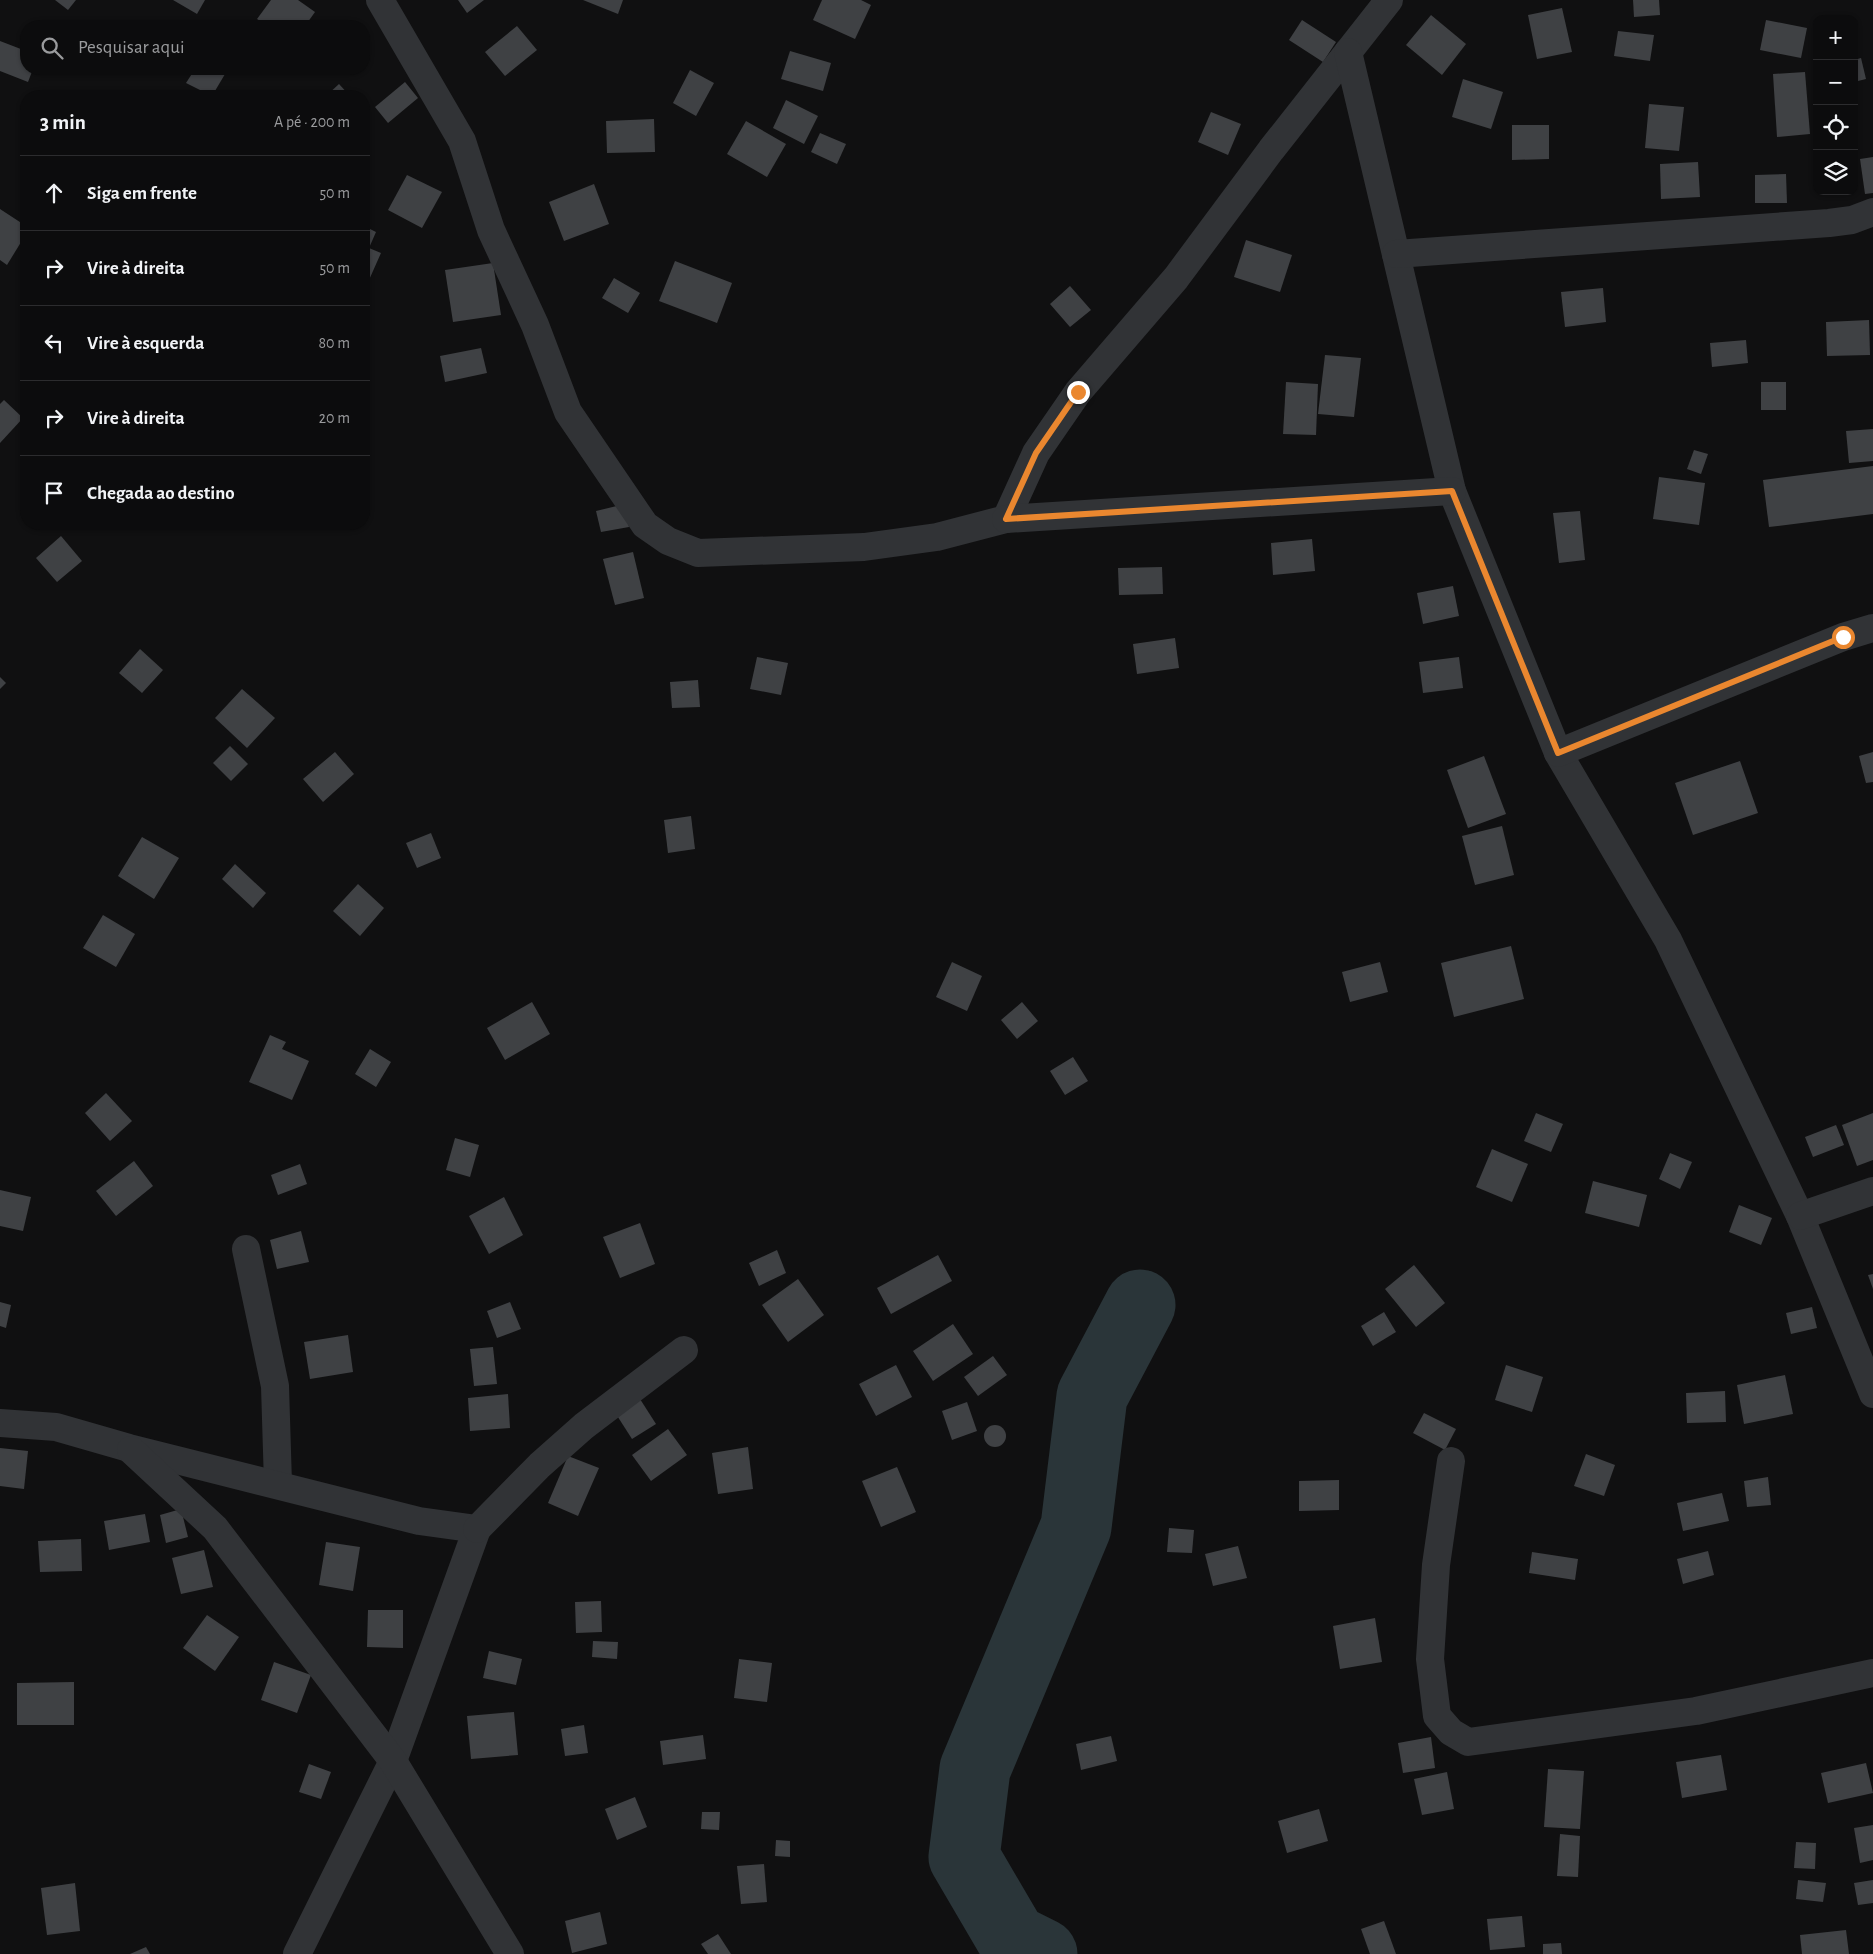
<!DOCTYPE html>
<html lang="pt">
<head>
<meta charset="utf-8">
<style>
  :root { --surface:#0c0c0d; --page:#151516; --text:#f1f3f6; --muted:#9a9b9d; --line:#2c2c2e }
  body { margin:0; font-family:"Alegreya Sans",sans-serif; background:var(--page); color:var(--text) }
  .controls { position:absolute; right:15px; top:15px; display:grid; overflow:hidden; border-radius:10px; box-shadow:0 1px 4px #0004 }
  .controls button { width:45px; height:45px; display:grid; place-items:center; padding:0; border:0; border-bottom:1px solid var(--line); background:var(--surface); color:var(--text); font:25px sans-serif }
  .stop { position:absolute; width:15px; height:15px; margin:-11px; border:4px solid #ea872f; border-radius:50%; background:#fff }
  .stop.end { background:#ea872f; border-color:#fff; box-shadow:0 1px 5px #0008 }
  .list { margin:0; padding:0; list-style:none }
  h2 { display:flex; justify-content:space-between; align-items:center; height:65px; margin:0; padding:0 20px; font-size:21px }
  h2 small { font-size:16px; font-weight:400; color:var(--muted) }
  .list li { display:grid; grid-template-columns:32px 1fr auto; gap:15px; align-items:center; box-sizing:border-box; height:75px; padding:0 20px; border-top:1px solid var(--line) }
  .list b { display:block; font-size:19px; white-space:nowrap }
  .list em { font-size:16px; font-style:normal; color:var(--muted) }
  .icon { flex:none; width:28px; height:28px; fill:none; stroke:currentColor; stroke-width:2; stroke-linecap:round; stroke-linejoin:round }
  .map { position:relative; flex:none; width:1873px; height:1954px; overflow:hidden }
  .search { position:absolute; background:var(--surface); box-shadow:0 1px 4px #0004; left:20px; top:20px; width:350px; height:55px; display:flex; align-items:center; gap:12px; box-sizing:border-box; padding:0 18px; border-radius:20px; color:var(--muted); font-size:19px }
  .panel { position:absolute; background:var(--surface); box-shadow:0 1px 4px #0004; left:20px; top:90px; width:350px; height:440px; border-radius:20px }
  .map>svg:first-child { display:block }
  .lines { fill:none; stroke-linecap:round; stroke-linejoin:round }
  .river { stroke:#2a3539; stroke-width:71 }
  .building { fill:#3f4144 }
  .minor { stroke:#313336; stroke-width:28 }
  .route { stroke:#ea872f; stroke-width:6 }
</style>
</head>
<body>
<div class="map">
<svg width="1873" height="1954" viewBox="0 0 1873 1954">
  <rect width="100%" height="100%" fill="#101011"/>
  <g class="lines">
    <polyline class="river" points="1042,1954 1012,1939 964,1857 975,1769 1076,1527 1092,1396 1140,1305"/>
  </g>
  <g class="building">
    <polygon points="55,0 76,0 68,10"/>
    <polygon points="173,0 205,0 197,14"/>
    <polygon points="271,0 298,0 315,12 305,26 268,26 257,19"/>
    <polygon points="458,0 484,0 467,13"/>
    <polygon points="583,0 623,0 618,14"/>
    <polygon points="822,0 861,0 871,5 855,39 813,20"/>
    <polygon points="1633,0 1659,0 1660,15 1634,17"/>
    <polygon points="1562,8 1572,52 1537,59 1528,15"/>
    <polygon points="1431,15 1466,44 1442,75 1406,45"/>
    <polygon points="1302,20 1336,42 1323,62 1289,40"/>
    <polygon points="1766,20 1807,28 1801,58 1760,50"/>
    <polygon points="517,26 537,50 505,76 485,52"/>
    <polygon points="1618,31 1654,35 1650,61 1614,56"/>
    <polygon points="0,41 26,51 26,69 33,69 28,82 0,71"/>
    <polygon points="790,51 831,63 823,91 781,79"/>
    <polygon points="1861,58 1866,79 1854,82 1854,60"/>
    <polygon points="195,69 228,69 212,96 186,83"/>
    <polygon points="690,70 714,83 696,116 673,103"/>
    <polygon points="1805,72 1810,134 1777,137 1773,74"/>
    <polygon points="1463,79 1503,92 1491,129 1452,117"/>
    <polygon points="405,82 418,98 388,123 375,107"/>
    <polygon points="339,84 350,96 326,96"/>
    <polygon points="68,90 77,96 63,96"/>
    <polygon points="786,100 818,116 804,144 773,128"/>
    <polygon points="1649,104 1684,107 1679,151 1645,148"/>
    <polygon points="1211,112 1241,124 1228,155 1198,142"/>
    <polygon points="654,119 655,152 607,153 606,121"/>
    <polygon points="746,121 786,144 767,177 727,154"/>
    <polygon points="1512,125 1549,125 1549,159 1512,160"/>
    <polygon points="820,133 846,144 837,164 811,152"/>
    <polygon points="1873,157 1873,193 1865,194 1860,159"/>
    <polygon points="1698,162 1700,197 1661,199 1660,164"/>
    <polygon points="1786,174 1787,203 1755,203 1755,175"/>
    <polygon points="407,175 442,192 422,228 388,210"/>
    <polygon points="594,184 609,224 564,241 549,202"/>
    <polygon points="0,209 26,226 26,234 7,265 0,260"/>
    <polygon points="364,226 376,232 369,248 381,253 369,280 364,278"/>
    <polygon points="1246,240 1292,255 1280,292 1234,277"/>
    <polygon points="675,261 732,283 717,323 659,301"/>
    <polygon points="493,263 501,315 453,322 445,270"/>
    <polygon points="614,278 640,293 628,313 602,298"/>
    <polygon points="1070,286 1091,310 1070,327 1050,304"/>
    <polygon points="1603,288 1606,322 1565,327 1561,292"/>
    <polygon points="1869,320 1870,355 1827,356 1826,322"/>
    <polygon points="1746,340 1748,363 1712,367 1710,343"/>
    <polygon points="481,348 487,373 445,382 440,356"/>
    <polygon points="1325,355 1361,358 1354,417 1318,414"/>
    <polygon points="1286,382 1318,384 1316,435 1283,434"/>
    <rect x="1761" y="382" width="25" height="28"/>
    <polygon points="4,400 23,418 0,443 0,404"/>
    <polygon points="1873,429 1873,461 1849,463 1846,431"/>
    <polygon points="1694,450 1708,454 1701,474 1687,469"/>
    <polygon points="1873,466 1873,514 1769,527 1763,480"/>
    <polygon points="1659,477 1705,483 1699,525 1653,519"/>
    <polygon points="625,504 629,527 601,532 596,511"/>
    <polygon points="1580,511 1585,560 1559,563 1553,513"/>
    <polygon points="61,536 82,561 57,582 36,558"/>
    <polygon points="1312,539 1315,571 1273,575 1271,543"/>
    <polygon points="633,552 644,598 615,605 603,559"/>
    <polygon points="1162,567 1163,594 1119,595 1118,568"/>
    <polygon points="1453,586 1459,616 1423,624 1417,593"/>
    <polygon points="1175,638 1179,668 1137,674 1133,644"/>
    <polygon points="140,649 163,670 142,693 119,673"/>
    <polygon points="757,657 788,663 781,695 750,689"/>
    <polygon points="1459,657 1463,688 1423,693 1419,662"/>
    <polygon points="0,677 6,683 0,689"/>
    <polygon points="698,680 700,707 672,708 670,682"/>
    <polygon points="242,689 275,718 247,748 215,718"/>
    <polygon points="230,746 248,764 231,781 213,763"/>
    <polygon points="335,752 354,774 323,802 303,779"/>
    <polygon points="1873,752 1873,782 1866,783 1859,756"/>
    <polygon points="1484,756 1506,814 1468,828 1447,770"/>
    <polygon points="1740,761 1758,813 1693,835 1675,783"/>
    <polygon points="691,816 695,849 668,853 664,820"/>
    <polygon points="1502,826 1514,875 1475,885 1462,836"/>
    <polygon points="431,833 441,858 417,868 406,843"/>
    <polygon points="142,837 179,858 154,899 118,876"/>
    <polygon points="235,864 266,893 253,908 222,879"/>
    <polygon points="358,884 384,908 360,936 333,911"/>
    <polygon points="103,915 135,934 116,967 83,948"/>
    <polygon points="1511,946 1524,999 1454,1017 1441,963"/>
    <polygon points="952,962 982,976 967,1011 936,997"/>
    <polygon points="1380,962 1388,992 1350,1002 1342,972"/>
    <polygon points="532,1002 550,1034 505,1060 487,1028"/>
    <polygon points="1022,1002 1038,1021 1017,1039 1001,1020"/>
    <polygon points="270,1035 286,1042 282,1049 309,1061 292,1100 249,1082"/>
    <polygon points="370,1049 391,1062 376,1087 355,1074"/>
    <polygon points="1073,1057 1088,1081 1065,1095 1050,1071"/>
    <polygon points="106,1093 132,1121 110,1141 85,1113"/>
    <polygon points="1536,1113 1563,1124 1551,1152 1524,1141"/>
    <polygon points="1873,1113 1873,1160 1857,1166 1842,1125"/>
    <polygon points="1836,1125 1844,1145 1813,1157 1805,1137"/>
    <polygon points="455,1138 479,1145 470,1177 446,1170"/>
    <polygon points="1492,1149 1528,1164 1512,1202 1476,1187"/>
    <polygon points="1670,1153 1692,1162 1680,1189 1659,1179"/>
    <polygon points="134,1161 153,1186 116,1216 96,1191"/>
    <polygon points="300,1164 307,1184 278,1195 271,1175"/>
    <polygon points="1593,1181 1647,1195 1639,1227 1585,1213"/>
    <polygon points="0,1190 31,1197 23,1231 0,1226"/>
    <polygon points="504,1197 523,1235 489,1254 469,1216"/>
    <polygon points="1739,1205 1772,1218 1761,1245 1729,1232"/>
    <polygon points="640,1223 655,1264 620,1278 603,1237"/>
    <polygon points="301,1231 309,1262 277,1269 270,1240"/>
    <polygon points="777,1250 786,1273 759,1286 749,1263"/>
    <polygon points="938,1255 952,1281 891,1314 877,1288"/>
    <polygon points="1414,1265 1445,1303 1416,1327 1385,1289"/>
    <polygon points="1873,1274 1873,1289 1868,1275"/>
    <polygon points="798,1279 824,1315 788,1342 762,1305"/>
    <polygon points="0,1302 11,1305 6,1328 0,1326"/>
    <polygon points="510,1302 521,1329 497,1338 487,1311"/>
    <polygon points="1812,1307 1817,1328 1791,1334 1786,1313"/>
    <polygon points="1384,1312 1396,1332 1373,1346 1361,1326"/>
    <polygon points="953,1324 973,1354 933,1381 913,1351"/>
    <polygon points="348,1335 353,1372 310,1379 304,1342"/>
    <polygon points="493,1347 497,1384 474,1386 470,1349"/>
    <polygon points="993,1356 1007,1375 978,1396 964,1377"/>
    <polygon points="896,1365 912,1397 876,1416 859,1384"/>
    <polygon points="1506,1365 1543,1377 1532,1412 1495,1400"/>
    <polygon points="1785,1375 1793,1414 1744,1424 1737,1385"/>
    <polygon points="1725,1391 1726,1422 1687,1423 1686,1393"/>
    <polygon points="508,1394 510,1428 470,1431 468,1398"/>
    <polygon points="640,1399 656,1424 632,1439 616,1414"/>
    <polygon points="967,1402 977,1431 952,1440 942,1411"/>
    <polygon points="1424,1413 1456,1429 1445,1450 1413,1433"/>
    <circle cx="995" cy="1436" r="11"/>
    <polygon points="668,1429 687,1455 651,1481 632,1455"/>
    <polygon points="748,1447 753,1489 718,1494 712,1453"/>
    <polygon points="0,1448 28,1451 24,1489 0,1486"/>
    <polygon points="1586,1454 1615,1465 1604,1496 1574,1486"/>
    <polygon points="568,1456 599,1468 578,1516 548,1503"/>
    <polygon points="897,1467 916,1512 881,1527 862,1481"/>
    <polygon points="1768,1477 1771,1505 1747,1507 1744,1481"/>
    <polygon points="1339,1480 1339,1510 1299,1511 1299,1481"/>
    <polygon points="1722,1493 1729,1521 1683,1531 1677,1503"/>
    <polygon points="181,1509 188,1537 166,1543 160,1515"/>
    <polygon points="145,1514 150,1542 109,1550 104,1521"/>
    <polygon points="1169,1528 1194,1530 1192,1553 1167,1552"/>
    <polygon points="81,1539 82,1571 40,1572 38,1541"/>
    <polygon points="326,1542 360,1547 353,1591 319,1585"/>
    <polygon points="1238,1546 1247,1578 1213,1586 1205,1554"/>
    <polygon points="204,1550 213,1587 181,1594 172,1558"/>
    <polygon points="1708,1551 1714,1575 1683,1584 1677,1559"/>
    <polygon points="1532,1552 1578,1559 1575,1580 1529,1573"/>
    <polygon points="601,1601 602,1632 576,1633 575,1602"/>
    <polygon points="368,1610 403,1610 403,1648 367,1647"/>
    <polygon points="207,1615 239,1637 215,1671 183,1648"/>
    <polygon points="1375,1618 1382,1662 1340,1669 1333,1626"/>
    <polygon points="593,1641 618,1642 617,1659 592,1657"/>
    <polygon points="489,1651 522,1659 516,1685 483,1678"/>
    <polygon points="739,1659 772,1663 767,1702 734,1698"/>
    <polygon points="274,1662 311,1675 297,1713 261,1700"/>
    <polygon points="74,1682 74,1725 17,1725 17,1683"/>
    <polygon points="514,1712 518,1755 471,1759 467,1716"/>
    <polygon points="584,1725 588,1753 565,1756 561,1729"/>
    <polygon points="703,1735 706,1759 663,1765 660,1741"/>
    <polygon points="1111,1736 1117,1761 1081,1770 1076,1744"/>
    <polygon points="1431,1737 1435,1768 1403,1773 1398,1743"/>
    <polygon points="1721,1755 1727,1790 1682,1798 1676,1762"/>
    <polygon points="1866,1763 1873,1793 1828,1803 1821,1773"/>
    <polygon points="309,1764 331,1772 321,1799 299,1792"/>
    <polygon points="1548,1769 1584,1771 1580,1829 1544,1827"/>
    <polygon points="1447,1772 1454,1809 1422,1815 1414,1779"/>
    <polygon points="635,1797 647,1827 617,1840 605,1809"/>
    <polygon points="1319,1809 1328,1841 1287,1853 1278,1821"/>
    <polygon points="702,1812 720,1812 719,1830 701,1829"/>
    <polygon points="1873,1825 1873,1860 1860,1863 1854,1828"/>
    <polygon points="1560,1834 1580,1836 1578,1877 1557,1876"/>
    <polygon points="776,1840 790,1841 790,1857 775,1856"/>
    <polygon points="1796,1842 1816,1843 1815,1869 1794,1868"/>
    <polygon points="764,1864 767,1902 741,1904 737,1866"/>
    <polygon points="1798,1880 1826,1883 1823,1902 1796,1899"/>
    <polygon points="1873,1880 1873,1903 1858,1905 1854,1883"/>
    <polygon points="75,1883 80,1931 47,1935 41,1888"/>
    <polygon points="600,1912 607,1944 572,1953 565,1921"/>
    <polygon points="1522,1916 1525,1947 1490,1950 1487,1919"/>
    <polygon points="1384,1921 1396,1954 1370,1954 1361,1929"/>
    <polygon points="1846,1930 1849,1954 1802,1954 1800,1935"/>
    <polygon points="718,1934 731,1954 708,1954 701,1944"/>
    <polygon points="1561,1943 1562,1954 1543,1954 1543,1944"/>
    <polygon points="146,1947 150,1954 130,1954"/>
  </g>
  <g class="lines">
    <g class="minor">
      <polyline points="380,0 462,141 491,230 535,325 568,412 645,525 668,541 698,553 864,547 937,537 1006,519 1036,453 1078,392 1176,278 1271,150 1389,0"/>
      <polyline points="1348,52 1452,491 1558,753 1668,940 1800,1216 1873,1394"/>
      <polyline points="1396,254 1829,223 1852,220 1873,212"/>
      <polyline points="1006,519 1452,491"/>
      <polyline points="1558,753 1843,637 1873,628"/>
      <polyline points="1800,1216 1873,1191"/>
      <polyline points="246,1249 275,1386 278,1484"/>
      <polyline points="0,1423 56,1427 129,1448 419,1521 477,1529 393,1761 297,1954"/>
      <polyline points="131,1450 215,1528 393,1761 510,1954"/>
      <polyline points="1451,1461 1436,1565 1430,1659 1437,1716 1451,1732 1468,1742 1696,1711 1873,1673"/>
      <polyline points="477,1529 540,1465 584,1426 684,1350"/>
    </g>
  </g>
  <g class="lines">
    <polyline class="route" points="1078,392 1036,453 1006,519 1452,491 1558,753 1843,637"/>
  </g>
</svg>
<div class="controls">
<button>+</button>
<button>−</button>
<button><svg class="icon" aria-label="locate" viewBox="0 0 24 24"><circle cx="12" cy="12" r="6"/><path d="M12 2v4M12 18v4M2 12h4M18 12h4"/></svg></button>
<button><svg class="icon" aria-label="layers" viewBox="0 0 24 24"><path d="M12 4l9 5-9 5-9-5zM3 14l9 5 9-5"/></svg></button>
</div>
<div class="stop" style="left:1843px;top:637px"></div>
<div class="stop end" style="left:1078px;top:392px"></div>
<div class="search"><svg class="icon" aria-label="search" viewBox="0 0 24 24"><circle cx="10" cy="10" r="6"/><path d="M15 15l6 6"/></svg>Pesquisar aqui</div>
<section class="panel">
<h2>3 min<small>A pé · 200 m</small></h2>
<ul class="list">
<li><svg class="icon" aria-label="ahead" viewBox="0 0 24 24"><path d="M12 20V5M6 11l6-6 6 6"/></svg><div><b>Siga em frente</b></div><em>50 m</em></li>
<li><svg class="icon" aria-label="right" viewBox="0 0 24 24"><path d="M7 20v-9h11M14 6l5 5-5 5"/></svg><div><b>Vire à direita</b></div><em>50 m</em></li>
<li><svg class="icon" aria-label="left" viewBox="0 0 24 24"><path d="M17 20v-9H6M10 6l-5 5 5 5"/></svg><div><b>Vire à esquerda</b></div><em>80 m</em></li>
<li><svg class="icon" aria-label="right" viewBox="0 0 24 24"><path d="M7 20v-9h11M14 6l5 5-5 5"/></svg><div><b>Vire à direita</b></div><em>20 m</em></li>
<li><svg class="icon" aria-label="arrive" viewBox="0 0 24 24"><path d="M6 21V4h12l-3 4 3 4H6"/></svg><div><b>Chegada ao destino</b></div></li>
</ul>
</section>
</div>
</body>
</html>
